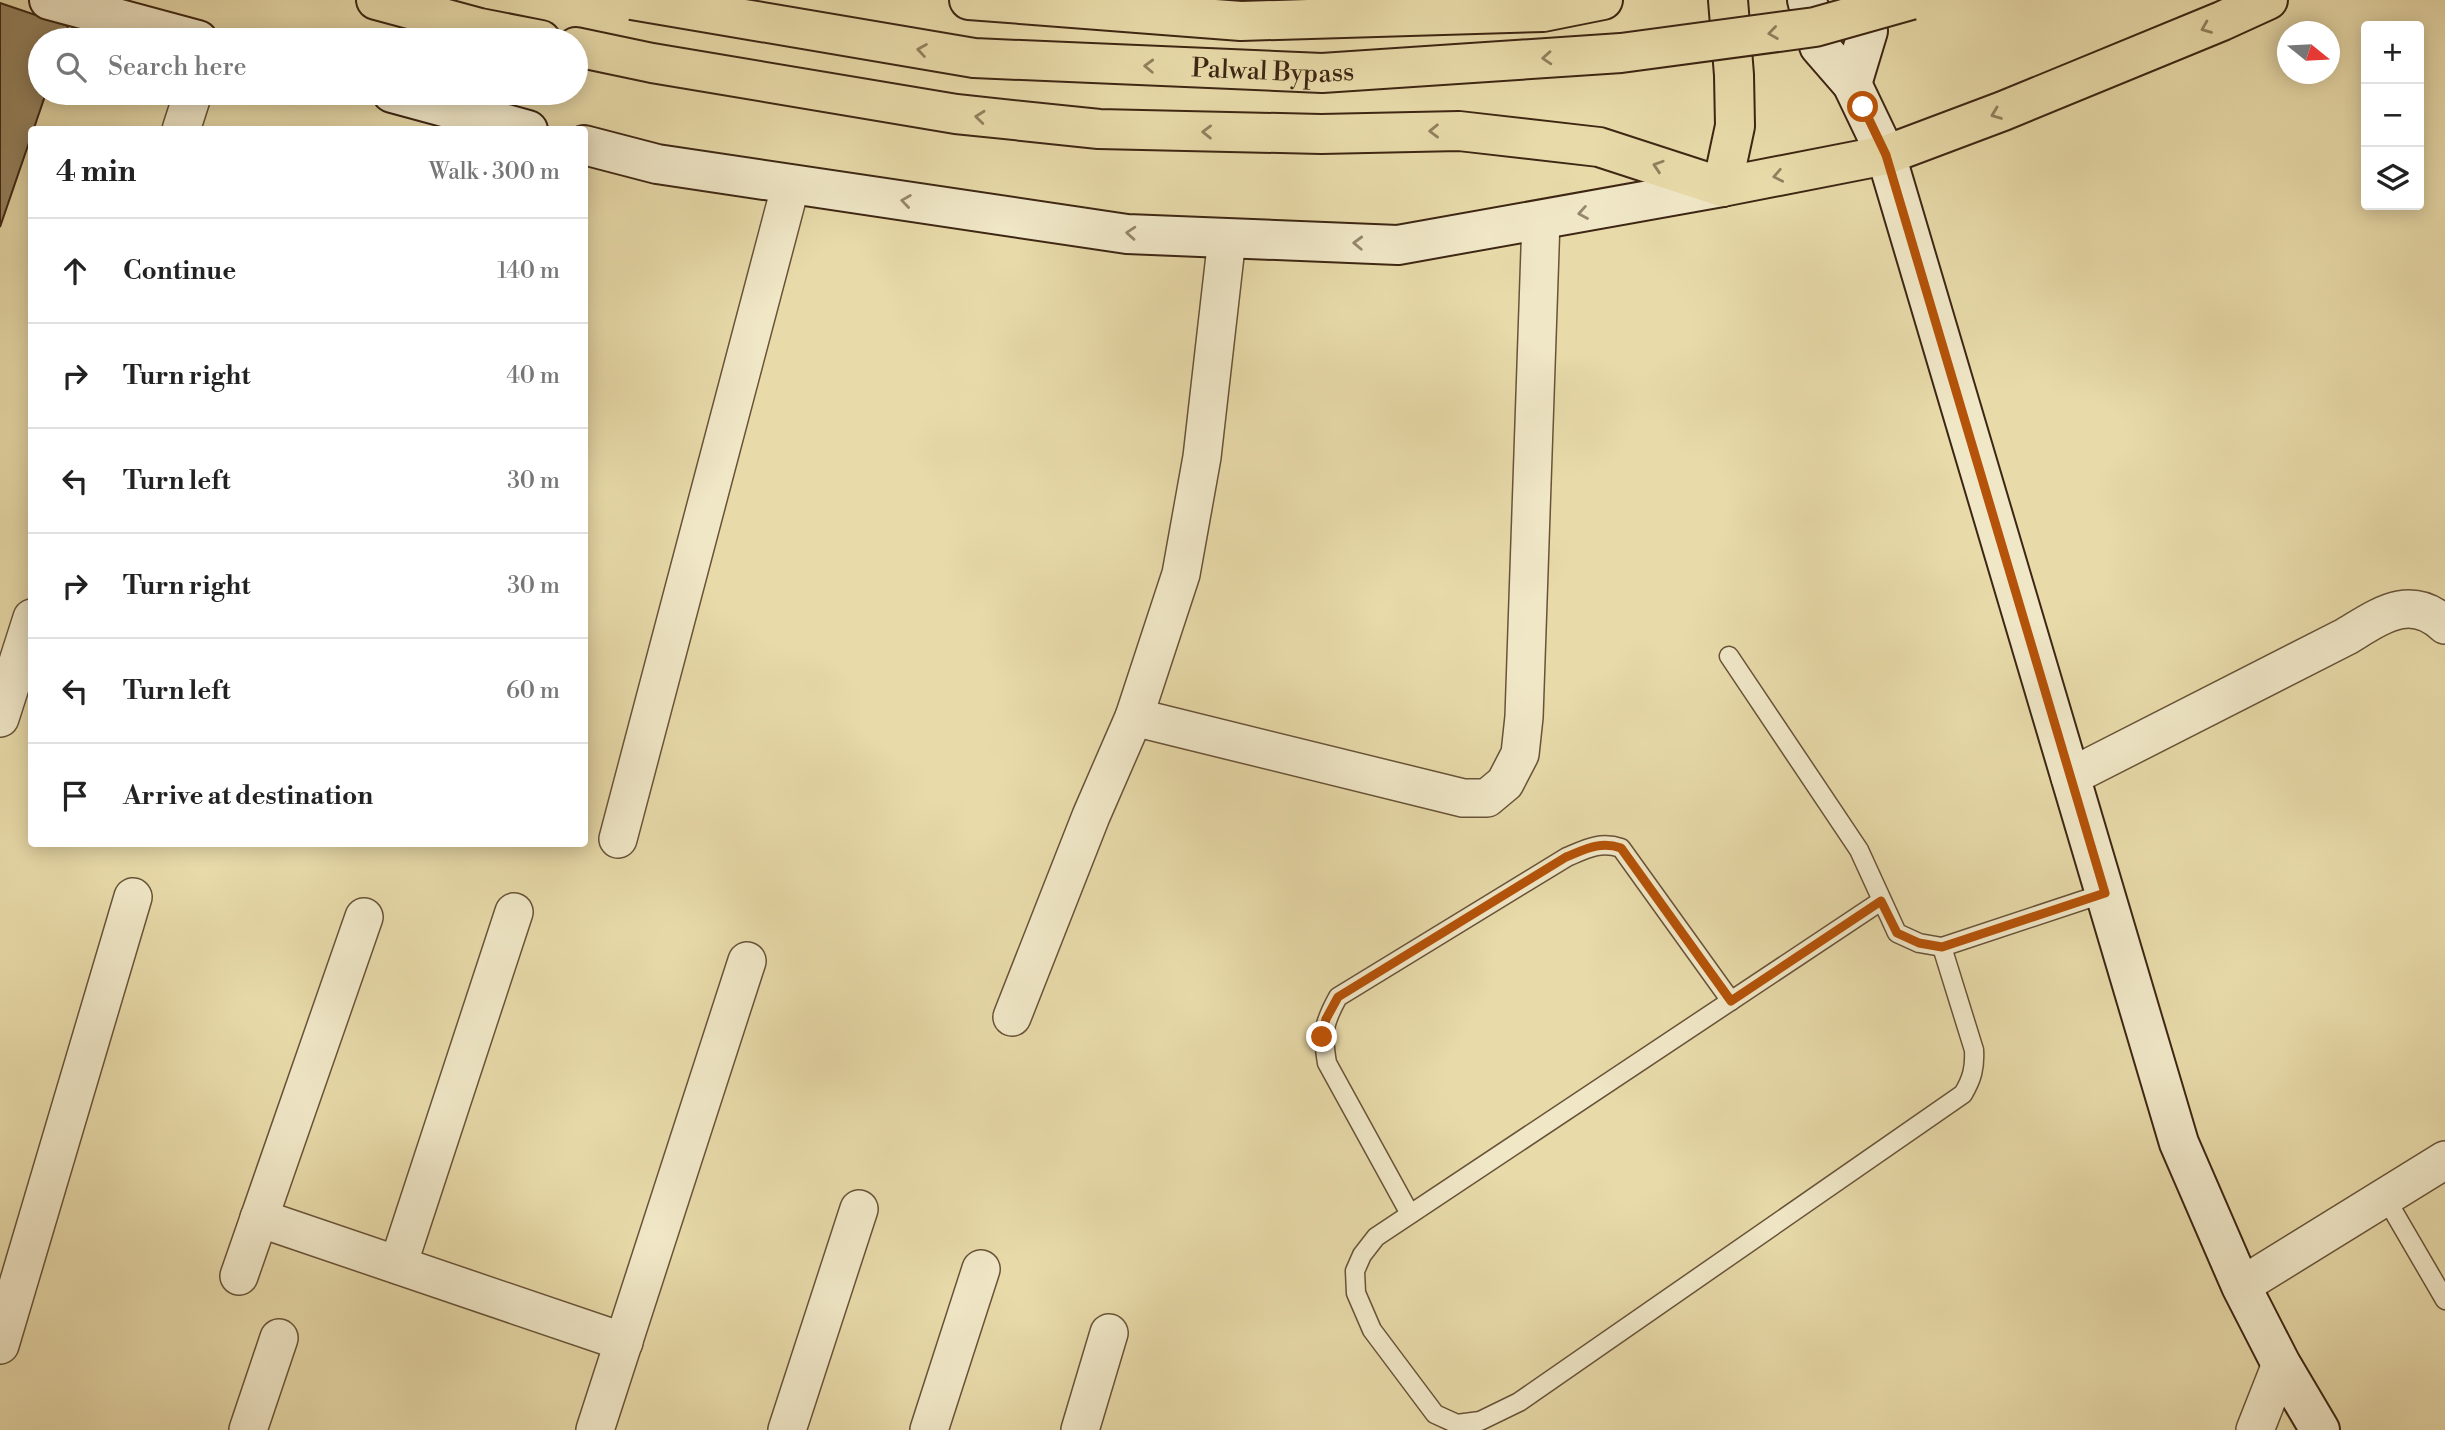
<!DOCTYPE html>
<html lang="en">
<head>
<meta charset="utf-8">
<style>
  :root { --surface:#fff; --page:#f6f6f6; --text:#222; --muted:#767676; --line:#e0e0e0 }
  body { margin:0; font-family:"Libre Bodoni",serif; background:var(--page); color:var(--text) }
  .controls { position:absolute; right:21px; top:21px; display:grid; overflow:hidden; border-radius:7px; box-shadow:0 4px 18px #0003 }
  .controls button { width:63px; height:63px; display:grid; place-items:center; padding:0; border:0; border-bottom:2px solid var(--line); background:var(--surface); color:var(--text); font:35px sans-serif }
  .compass { position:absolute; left:2277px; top:21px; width:63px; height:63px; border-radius:50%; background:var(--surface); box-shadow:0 4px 18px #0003; rotate:108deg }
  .stop { position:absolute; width:21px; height:21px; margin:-16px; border:5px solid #b45309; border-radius:50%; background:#fff }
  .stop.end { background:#b45309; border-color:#fff; box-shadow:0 2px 7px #0008 }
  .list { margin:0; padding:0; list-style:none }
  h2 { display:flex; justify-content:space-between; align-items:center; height:91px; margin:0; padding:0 28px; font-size:30px }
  h2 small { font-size:23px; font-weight:400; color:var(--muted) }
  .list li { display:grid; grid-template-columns:46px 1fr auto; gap:21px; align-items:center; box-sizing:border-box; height:105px; padding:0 28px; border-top:2px solid var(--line) }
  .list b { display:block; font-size:26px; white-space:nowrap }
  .list em { font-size:23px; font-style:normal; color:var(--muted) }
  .icon { flex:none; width:38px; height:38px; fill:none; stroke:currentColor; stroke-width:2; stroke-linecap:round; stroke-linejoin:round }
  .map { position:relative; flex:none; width:2445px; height:1430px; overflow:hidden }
  .search { position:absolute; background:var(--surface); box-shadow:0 4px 18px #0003; left:28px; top:28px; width:560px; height:77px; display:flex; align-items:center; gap:18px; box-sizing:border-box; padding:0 24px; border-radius:38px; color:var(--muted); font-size:26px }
  .panel { position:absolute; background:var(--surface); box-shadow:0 4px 18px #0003; left:28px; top:126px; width:560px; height:721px; border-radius:7px }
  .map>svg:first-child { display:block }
  .building { fill:#968461; stroke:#3d2613; stroke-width:2; filter:url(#shadow) }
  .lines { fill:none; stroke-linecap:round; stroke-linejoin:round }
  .lane-casing { stroke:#685338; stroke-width:21 }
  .street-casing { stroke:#685338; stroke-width:40 }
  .secondary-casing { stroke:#3d2613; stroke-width:42 }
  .highway-casing { stroke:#3d2613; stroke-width:42 }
  .lane { stroke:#f0e7c7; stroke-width:18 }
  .street { stroke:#f0e7c7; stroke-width:37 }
  .secondary { stroke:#f0e7c7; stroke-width:38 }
  .highway { stroke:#e8daa9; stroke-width:38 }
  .highway-bridge-casing { stroke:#3d2613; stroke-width:42; stroke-linecap:butt }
  .highway-bridge { stroke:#e8daa9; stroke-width:38 }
  .oneway { stroke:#92805e }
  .oneway2 { stroke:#96866d }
  .route { stroke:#b45309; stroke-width:9 }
  .labels { text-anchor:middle; stroke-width:7; stroke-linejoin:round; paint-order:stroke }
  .street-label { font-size:26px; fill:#3d2613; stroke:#f0e7c7 }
</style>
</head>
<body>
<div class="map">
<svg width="2445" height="1430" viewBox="0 0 2445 1430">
  <defs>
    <filter id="shadow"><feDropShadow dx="-6" dy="6" stdDeviation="0" flood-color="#0004"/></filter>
  </defs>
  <rect width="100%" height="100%" fill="#e8daa9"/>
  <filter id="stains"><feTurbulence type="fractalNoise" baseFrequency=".00286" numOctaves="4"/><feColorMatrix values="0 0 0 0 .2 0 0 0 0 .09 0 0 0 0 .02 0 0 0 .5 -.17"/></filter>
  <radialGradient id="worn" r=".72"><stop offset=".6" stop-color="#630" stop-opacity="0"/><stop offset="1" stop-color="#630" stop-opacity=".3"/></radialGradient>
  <polygon class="building" points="0,3 68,26 64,40 40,40 40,93 46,93 0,227"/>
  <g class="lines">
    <defs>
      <g id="lane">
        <polyline points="1729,656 1859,850 1897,933 1919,943 1942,947 2105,893"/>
        <path d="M1881,901L1376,1237L1362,1255L1355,1271L1356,1293L1372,1330L1435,1414L1457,1424L1480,1421L1519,1402L1963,1094C1972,1079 1975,1068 1974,1050L1942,947"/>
        <polyline points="2385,1197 2445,1300"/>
        <path d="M1410,1214L1327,1063C1322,1033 1323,1024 1338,997L1567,857C1586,849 1600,841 1621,848L1731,1001"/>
      </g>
      <g id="street">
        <polyline points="181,130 193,93"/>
        <polyline points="1134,717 1463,798 1487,798 1505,783 1520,754 1524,717 1541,220"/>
        <polyline points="0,718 32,618"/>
        <path d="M2070,777L2345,637C2379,617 2410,592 2445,625"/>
        <polyline points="618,839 791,184"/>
        <polyline points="1012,1017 1091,816 1134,717 1181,574 1202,457 1227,238"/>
        <polyline points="259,1218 624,1342"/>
        <polyline points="398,1265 514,912"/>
        <polyline points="239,1276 364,917"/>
        <polyline points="2241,1286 2445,1160"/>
        <polyline points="0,1345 133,897"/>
        <polyline points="248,1430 279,1338"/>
        <polyline points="595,1430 747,961"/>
        <polyline points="787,1430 859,1209"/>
        <polyline points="929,1430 981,1269"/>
        <polyline points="1080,1430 1109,1333"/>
        <polyline points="2255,1430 2281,1364"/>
      </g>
      <g id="secondary">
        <polyline points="49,0 198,40"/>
        <polyline points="1807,0 1819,46 1852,84 1886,155 2179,1143 2241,1286 2281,1364 2320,1430"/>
        <polyline points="1852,84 1868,31 1862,0"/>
        <polyline points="392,93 528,130"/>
        <polyline points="584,145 657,164 1127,234 1398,245 1722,187"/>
      </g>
      <g id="highway">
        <polyline points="376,0 480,28 541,40"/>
        <polyline points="969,0 1241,21 1543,12 1603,0"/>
        <polyline points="576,47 652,63 956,114 1099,129 1321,134 1459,131 1599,147 1722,187 1886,155 2003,111 2222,21 2268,0"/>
        <polyline points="1722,187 1735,126 1734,75 1728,0"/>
      </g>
    </defs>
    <use href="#lane" class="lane-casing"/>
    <use href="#street" class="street-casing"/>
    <use href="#secondary" class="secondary-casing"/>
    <use href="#highway" class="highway-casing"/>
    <use href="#lane" class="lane"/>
    <use href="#street" class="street"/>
    <use href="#secondary" class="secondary"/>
    <use href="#highway" class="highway"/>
    <defs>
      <g id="highway-bridge">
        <path id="s1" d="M632,0L974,58L1322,73L1621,53L1815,27L1911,0"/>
      </g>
    </defs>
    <use href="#highway-bridge" class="highway-bridge-casing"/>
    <use href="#highway-bridge" class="highway-bridge"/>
  </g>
  <defs><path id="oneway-chevron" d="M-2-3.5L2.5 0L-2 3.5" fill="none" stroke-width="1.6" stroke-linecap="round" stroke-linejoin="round" transform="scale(1.75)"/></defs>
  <g class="oneway">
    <use href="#oneway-chevron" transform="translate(2206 28) rotate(158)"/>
    <use href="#oneway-chevron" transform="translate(1773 33) rotate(172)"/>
    <use href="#oneway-chevron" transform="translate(922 50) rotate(-171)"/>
    <use href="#oneway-chevron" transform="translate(1547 58) rotate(176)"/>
    <use href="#oneway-chevron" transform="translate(1149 66) rotate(-178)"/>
    <use href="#oneway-chevron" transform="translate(1996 114) rotate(159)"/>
    <use href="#oneway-chevron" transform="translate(980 117) rotate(-174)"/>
    <use href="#oneway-chevron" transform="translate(1434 131) rotate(179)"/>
    <use href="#oneway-chevron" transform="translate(1207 132) rotate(-179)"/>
    <use href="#oneway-chevron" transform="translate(1658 166) rotate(-162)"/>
    <use href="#oneway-chevron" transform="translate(1778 176) rotate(169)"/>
  </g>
  <g class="oneway2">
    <use href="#oneway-chevron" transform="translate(906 201) rotate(-172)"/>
    <use href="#oneway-chevron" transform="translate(1583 213) rotate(170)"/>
    <use href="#oneway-chevron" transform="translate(1131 233) rotate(-176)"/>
    <use href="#oneway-chevron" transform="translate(1358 243) rotate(-178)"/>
  </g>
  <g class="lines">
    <path class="route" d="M1322,1037L1326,1019L1338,997L1566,857C1586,849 1600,841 1621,848L1731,1001L1881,901L1897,933L1919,943L1942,947L2105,893L1886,155L1863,107"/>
  </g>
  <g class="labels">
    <g class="street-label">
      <text dy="9" stroke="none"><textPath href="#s1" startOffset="646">Palwal Bypass</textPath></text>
    </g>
  </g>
  <rect width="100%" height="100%" filter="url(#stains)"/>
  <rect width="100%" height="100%" fill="url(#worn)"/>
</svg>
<div class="controls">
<button>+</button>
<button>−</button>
<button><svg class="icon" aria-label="layers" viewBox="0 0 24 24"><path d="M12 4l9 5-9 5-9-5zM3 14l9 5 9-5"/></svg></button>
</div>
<svg class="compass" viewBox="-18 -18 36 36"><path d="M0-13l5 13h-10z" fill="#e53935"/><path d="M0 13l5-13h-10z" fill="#767676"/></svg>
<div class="stop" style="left:1863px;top:107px"></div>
<div class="stop end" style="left:1322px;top:1037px"></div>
<div class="search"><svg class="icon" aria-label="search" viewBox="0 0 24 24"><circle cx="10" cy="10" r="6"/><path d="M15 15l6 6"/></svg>Search here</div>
<section class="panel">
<h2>4 min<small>Walk · 300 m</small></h2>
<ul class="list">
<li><svg class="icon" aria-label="ahead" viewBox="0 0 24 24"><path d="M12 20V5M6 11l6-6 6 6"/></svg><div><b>Continue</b></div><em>140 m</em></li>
<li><svg class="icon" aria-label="right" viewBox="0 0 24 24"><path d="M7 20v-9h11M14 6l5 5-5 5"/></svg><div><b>Turn right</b></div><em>40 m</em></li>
<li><svg class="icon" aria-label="left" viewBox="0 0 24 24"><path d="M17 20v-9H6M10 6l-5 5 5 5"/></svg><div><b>Turn left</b></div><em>30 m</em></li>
<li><svg class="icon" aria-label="right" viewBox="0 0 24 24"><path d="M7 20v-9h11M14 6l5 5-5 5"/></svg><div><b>Turn right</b></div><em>30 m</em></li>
<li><svg class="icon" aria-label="left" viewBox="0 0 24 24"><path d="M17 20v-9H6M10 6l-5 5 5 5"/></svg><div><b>Turn left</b></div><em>60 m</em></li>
<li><svg class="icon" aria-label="arrive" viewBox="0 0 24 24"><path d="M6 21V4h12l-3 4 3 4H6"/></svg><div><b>Arrive at destination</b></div></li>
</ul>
</section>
</div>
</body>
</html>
